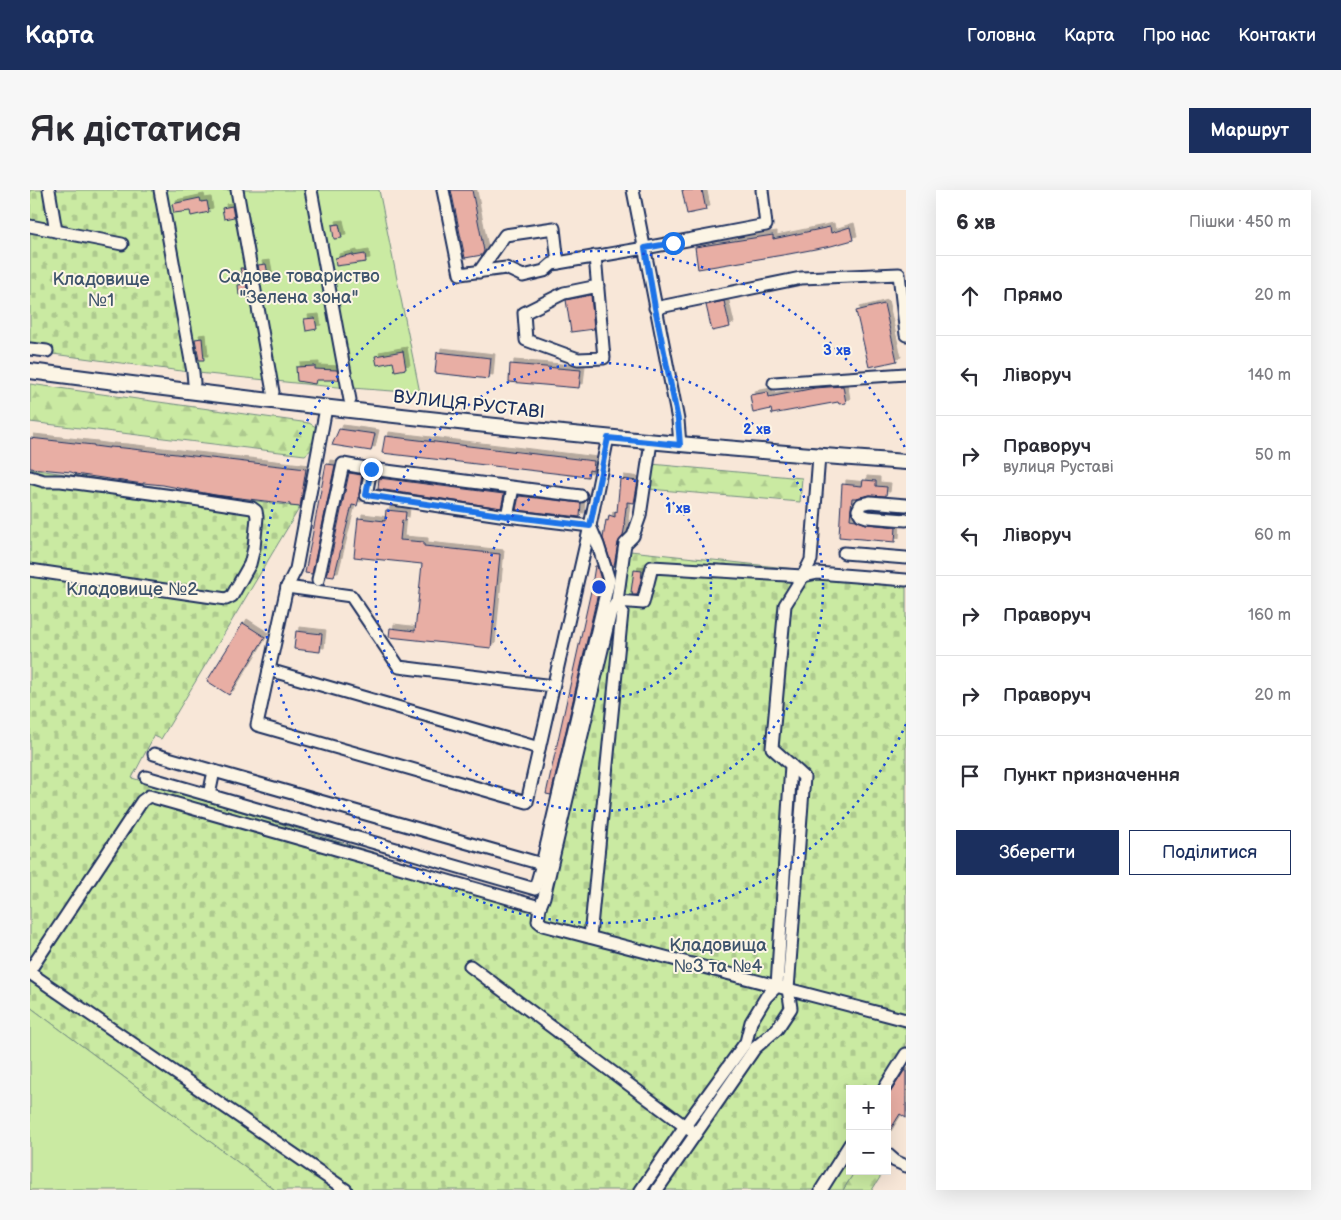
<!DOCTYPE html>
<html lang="uk">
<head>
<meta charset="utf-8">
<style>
  :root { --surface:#fff; --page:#f7f7f7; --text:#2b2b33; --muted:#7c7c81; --line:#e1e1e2; --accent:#1b2f5e }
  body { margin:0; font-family:"Balsamiq Sans",sans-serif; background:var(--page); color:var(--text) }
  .controls { position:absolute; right:15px; bottom:15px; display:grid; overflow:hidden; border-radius:0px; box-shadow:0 5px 20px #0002 }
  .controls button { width:45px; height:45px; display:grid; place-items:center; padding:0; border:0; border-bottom:1px solid var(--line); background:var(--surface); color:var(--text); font:25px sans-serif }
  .stop { position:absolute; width:15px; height:15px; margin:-11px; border:4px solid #1a73e8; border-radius:50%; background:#fff }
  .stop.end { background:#1a73e8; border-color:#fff; box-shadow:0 1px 5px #0008 }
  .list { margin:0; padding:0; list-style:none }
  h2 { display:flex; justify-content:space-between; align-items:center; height:65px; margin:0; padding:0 20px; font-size:21px }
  h2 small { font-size:16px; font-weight:400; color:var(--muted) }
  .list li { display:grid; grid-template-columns:32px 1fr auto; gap:15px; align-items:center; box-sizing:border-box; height:80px; padding:0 20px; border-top:1px solid var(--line) }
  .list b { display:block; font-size:19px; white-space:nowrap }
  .list p { margin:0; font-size:16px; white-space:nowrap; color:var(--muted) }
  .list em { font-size:16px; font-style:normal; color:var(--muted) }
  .actions { display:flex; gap:10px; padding:15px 20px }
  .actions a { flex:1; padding:11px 0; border:1px solid var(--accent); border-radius:0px; text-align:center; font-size:18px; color:var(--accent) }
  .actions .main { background:var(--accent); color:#fff }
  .icon { flex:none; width:28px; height:28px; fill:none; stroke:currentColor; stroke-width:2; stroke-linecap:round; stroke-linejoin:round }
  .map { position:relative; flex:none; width:876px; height:1000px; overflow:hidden; border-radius:0px }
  header { display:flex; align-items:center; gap:30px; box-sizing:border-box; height:70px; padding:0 25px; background:var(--accent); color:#fff }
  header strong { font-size:24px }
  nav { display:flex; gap:28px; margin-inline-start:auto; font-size:18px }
  .intro { display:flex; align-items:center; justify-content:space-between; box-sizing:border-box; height:120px; padding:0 30px }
  h1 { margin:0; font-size:35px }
  .button { padding:12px 22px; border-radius:0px; background:var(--accent); color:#fff; font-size:18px; font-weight:700 }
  main { display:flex; gap:30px; padding:0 30px }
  aside { flex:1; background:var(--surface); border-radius:0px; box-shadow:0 5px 20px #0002 }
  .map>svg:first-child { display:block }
  .forest { fill:url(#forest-firs); stroke:#728c80 }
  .cemetery { fill:url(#cemetery-stones); stroke:#728c80 }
  .garden { fill:#caeaa2; stroke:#728c80 }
  .building { fill:#e8aea4; stroke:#1b2f5e; filter:url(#shadow) }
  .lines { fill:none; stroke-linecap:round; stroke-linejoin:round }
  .minor-casing { stroke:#1b2f5e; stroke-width:15 }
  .major-casing { stroke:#1b2f5e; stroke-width:18 }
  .minor { stroke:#fcf5e5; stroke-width:11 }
  .major { stroke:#fcf5e5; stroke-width:14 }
  .route { stroke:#1a73e8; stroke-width:6 }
  .ring { fill:none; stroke:#1d4ed8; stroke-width:2.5; stroke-dasharray:2.5 5 }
  .labels { text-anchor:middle; stroke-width:4; stroke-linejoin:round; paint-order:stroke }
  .park-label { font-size:18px; fill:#3e546c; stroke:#fcf5e5 }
  .street-label { font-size:18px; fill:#1b2f5e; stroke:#fcf5e5 }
  .centre { fill:#1d4ed8; stroke:#fcf5e5; stroke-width:2.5 }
  .ring-label { font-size:15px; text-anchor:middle; font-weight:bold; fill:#1d4ed8; stroke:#fcf5e5; stroke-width:4; stroke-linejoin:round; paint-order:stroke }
</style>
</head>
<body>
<header>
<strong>Карта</strong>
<nav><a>Головна</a><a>Карта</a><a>Про нас</a><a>Контакти</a></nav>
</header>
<div class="intro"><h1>Як дістатися</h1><a class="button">Маршрут</a></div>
<main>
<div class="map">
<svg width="876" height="1000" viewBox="0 0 876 1000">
  <defs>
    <pattern id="forest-firs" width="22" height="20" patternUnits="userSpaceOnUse" patternTransform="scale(1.25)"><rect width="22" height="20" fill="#caeaa2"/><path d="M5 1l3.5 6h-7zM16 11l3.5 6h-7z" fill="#adc98e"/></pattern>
    <pattern id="cemetery-stones" width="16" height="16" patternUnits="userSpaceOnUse" patternTransform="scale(1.25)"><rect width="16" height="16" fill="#caeaa2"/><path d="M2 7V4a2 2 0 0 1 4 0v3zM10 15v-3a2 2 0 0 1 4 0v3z" fill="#adc98e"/></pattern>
    <filter id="shadow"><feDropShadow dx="4" dy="-4" stdDeviation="0" flood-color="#0004"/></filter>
  </defs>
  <rect width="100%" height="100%" fill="#f8e7d8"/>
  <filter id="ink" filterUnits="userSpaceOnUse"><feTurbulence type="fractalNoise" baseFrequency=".02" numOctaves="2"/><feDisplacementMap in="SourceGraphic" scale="10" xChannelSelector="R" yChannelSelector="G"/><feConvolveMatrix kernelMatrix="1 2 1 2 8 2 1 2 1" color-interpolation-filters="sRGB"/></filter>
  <g filter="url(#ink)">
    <g class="forest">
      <path d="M0,194L279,233L286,237C287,249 285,258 275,265L0,232Z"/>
      <polygon points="621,274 772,288 770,312 619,299"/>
      <polygon points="825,981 854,981 842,1000 813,1000"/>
    </g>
    <g class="cemetery">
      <polygon points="0,0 126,0 159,182 0,161"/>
      <polygon points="0,279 270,317 131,549 124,546 102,588 489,707 508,711 588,376 591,360 876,391 876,865 856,899 820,899 820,981 825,981 813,1000 245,1000 0,817"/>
    </g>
    <g class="garden">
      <polygon points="134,0 349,0 390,203 294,196 168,183"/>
      <polygon points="0,817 245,1000 0,1000"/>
    </g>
    <g class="building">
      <polygon points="421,0 442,0 454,61 452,65 435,68"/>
      <polygon points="652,0 672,0 676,20 657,24"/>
      <polygon points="170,8 171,12 177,11 179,22 161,26 160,21 144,23 142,14"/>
      <polygon points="202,16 204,27 194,29 192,18"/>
      <polygon points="309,34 312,48 304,49 302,35"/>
      <polygon points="800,37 801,43 820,37 823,50 801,56 759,64 668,79 665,57 743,45 743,49"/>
      <polygon points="323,64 323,66 335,64 336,72 306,76 305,68"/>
      <polygon points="236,74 239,90 231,91 228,75"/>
      <polygon points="210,78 213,78 218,104 209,105 208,95 214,94"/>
      <polygon points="561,105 564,139 541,142 536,110"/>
      <polygon points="694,111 700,137 682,141 676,115"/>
      <polygon points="854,114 867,171 839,177 826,121"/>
      <polygon points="285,128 287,139 276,141 274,129"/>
      <polygon points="172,148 174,170 169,170 165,149"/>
      <polygon points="373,161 376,179 365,181 363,172 347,175 345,166"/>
      <polygon points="407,162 461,168 459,189 405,183"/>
      <polygon points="480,174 551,180 549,198 479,192"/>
      <polygon points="285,176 285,179 307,180 309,190 286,190 285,194 267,191 266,177"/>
      <polygon points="813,196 816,213 809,214 808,212 742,224 741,219 723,223 720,205 738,202 739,207 785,198"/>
      <polygon points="309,239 345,244 341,261 302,255"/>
      <polygon points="355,246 564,271 563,281 559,280 558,287 352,263"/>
      <polygon points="0,248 54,254 64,255 64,256 79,258 79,257 94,258 276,279 270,317 260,316 260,314 185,305 133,295 113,293 113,294 45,284 46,284 41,282 0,278"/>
      <polygon points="296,274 305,275 282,384 275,383"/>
      <polygon points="319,283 332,285 329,304 329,308 327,316 322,315 304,387 297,386"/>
      <polygon points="349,288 474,304 471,318 348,299"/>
      <polygon points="590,289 608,291 604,313 597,312 597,317 596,317 594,334 595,334 593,346 588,353 584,376 582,376 573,348 576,330 578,331 579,325 585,327 585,321 587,322"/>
      <polygon points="833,290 846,291 846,296 857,297 856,306 840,305 826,308 822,308 820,329 826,330 836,334 866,337 865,352 809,347 812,294 832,296"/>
      <polygon points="489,306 551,313 550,327 486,320"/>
      <polygon points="356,320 376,322 375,331 372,330 370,350 394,352 394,356 470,364 461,458 359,447 360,438 385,441 392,374 324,367 328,328 355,331"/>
      <polygon points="565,376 567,376 571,390 521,605 516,604 561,401"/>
      <polygon points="604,380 612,381 611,390 607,405 602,405 603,402 601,402"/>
      <polygon points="213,433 235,447 199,505 177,491"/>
      <polygon points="266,441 292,444 290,462 264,459"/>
      <polygon points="876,878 876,928 870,924 857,945 857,906 860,903"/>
    </g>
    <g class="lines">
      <defs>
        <g id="minor">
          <polyline points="19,0 26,41"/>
          <polyline points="130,0 163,182 164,193"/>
          <polyline points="207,0 243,202"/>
          <polyline points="281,0 320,210"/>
          <polyline points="413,0 430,84 476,78 493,86 514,81 522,74 615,58 736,35 732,0"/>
          <polyline points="603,0 648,230 650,255"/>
          <polyline points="0,36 92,54"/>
          <polyline points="565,66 574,168 548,169 496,150 494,123 534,103 568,96"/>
          <polyline points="449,82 475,45 524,38 528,73"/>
          <polyline points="625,118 771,88 869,84 876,145"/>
          <polyline points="0,159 17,161"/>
          <polyline points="744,193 876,184"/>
          <polyline points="296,218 266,379 257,397 227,535 497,612 560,336 578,247"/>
          <polyline points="0,287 14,291 31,291 150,307 222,318 226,321 227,327 224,358 220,374 202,406 196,409 0,380"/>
          <polyline points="876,315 840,312 831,314 828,320 831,325 837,327 876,330"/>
          <polyline points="477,326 483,298"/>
          <polyline points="814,363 876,368"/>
          <polyline points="288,390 313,274 341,279 551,306"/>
          <polyline points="257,397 321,406 369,477 523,496"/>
          <polyline points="239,480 509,558"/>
          <polyline points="124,564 512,674 579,390 568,355 560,336 477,326 336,305 341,279"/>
          <polyline points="116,587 505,699 512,674"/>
          <polyline points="179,605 184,581"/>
          <polyline points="510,717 508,731 513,735 876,830"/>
          <polyline points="560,747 592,422 587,411 594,360 595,354 603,346 610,326 621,252"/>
          <polyline points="440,776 660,940"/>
          <polyline points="0,780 112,611 119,606 510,717 514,707 581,421 587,411 613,413 622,377 773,386 781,370 789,266"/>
          <polyline points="0,783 316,1000"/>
          <polyline points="854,899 876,864"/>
          <polyline points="857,964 865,971 876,976"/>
          <polyline points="611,1000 655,936 716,852 721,832 736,807 747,796 761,575 742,558 755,415 773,386 787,383 876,390"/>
          <polyline points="627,1000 725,858 747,839 761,818 758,799 774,587 761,575"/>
          <polyline points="791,1000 820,954"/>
        </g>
        <path id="major" d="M0,181C291,219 583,252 876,272"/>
      </defs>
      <use href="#minor" class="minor-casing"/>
      <use href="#major" class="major-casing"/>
      <use href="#minor" class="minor"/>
      <use href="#major" class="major"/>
    </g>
  </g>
  <g class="lines" filter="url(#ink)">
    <polyline class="route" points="341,279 336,305 477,326 560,336 578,248 650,255 648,230 625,118 615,58 643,53"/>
  </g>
  <g class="ring">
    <circle cx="569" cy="397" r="112"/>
    <circle cx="569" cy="397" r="224"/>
    <path d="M876 534A336 336 0 1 1 876 260"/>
  </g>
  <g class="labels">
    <g class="park-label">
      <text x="269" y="92">Садове товариство<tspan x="269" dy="21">"Зелена зона"</tspan></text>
      <text x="71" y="95">Кладовище<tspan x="71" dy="21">№1</tspan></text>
      <text x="102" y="405">Кладовище №2</text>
      <text x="688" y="761">Кладовища<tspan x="688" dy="21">№3 та №4</tspan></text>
    </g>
    <g class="street-label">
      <text transform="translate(439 214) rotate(6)" y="6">ВУЛИЦЯ РУСТАВІ</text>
    </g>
  </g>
  <circle cx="569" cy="397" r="8" class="centre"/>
  <g class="ring-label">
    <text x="807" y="165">3 хв</text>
    <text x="727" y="244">2 хв</text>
    <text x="648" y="323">1 хв</text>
  </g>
</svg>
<div class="controls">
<button>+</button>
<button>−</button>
</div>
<div class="stop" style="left:643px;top:53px"></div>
<div class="stop end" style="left:341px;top:279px"></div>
</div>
<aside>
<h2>6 хв<small>Пішки · 450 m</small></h2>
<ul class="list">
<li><svg class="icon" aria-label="ahead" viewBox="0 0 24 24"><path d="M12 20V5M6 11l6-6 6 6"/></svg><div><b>Прямо</b></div><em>20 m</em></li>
<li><svg class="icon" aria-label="left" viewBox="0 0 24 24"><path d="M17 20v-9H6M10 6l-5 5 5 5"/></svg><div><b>Ліворуч</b></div><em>140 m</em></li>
<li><svg class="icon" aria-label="right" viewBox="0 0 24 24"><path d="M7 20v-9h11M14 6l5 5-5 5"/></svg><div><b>Праворуч</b><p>вулиця Руставі</p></div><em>50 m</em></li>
<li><svg class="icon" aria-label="left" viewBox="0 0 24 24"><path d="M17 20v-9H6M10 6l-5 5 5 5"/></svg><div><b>Ліворуч</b></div><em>60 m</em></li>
<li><svg class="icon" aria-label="right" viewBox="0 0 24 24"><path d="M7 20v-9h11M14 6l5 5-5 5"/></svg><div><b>Праворуч</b></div><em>160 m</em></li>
<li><svg class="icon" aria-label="right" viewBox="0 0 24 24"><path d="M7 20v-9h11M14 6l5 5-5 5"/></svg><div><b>Праворуч</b></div><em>20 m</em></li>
<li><svg class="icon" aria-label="arrive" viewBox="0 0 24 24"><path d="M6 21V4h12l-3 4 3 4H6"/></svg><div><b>Пункт призначення</b></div></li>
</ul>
<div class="actions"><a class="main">Зберегти</a><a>Поділитися</a></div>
</aside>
</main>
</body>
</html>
